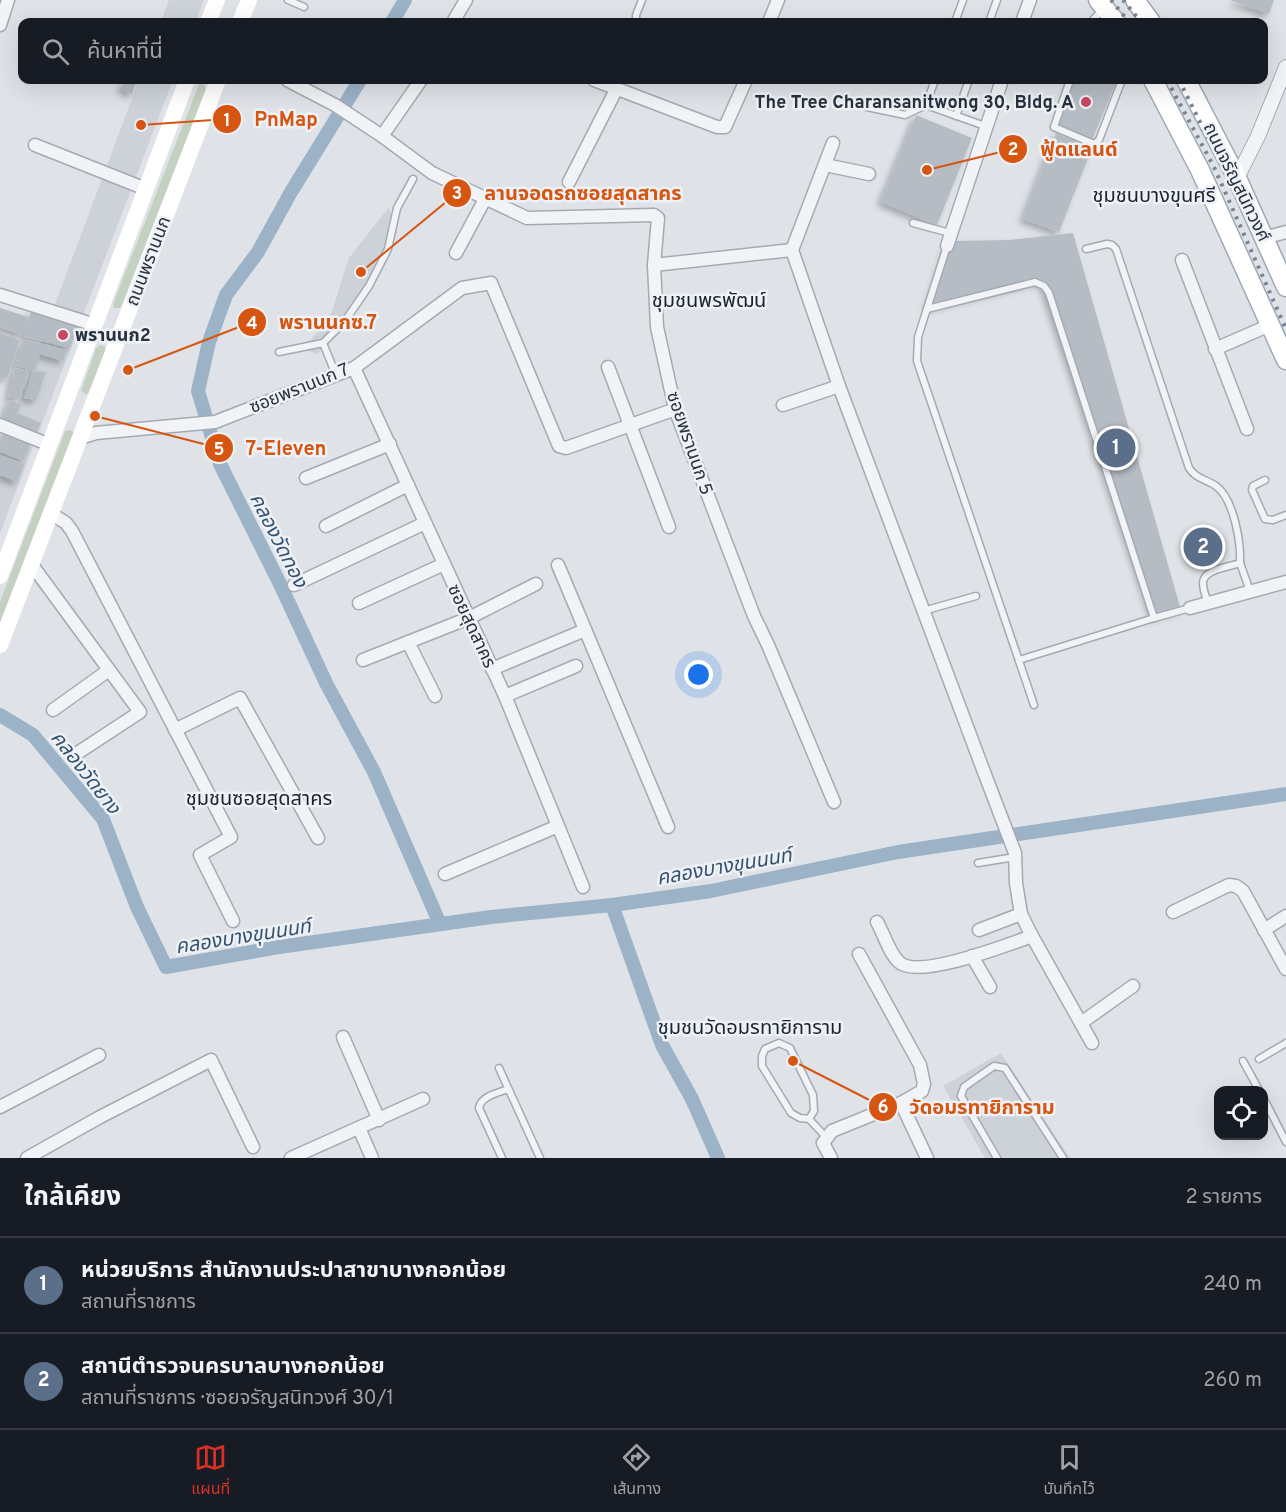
<!DOCTYPE html>
<html lang="th">
<head>
<meta charset="utf-8">
<style>
  :root { --surface:#171b24; --page:#242831; --text:#f1f3f6; --muted:#9ea1a6; --line:#363941; --accent:#d93025 }
  body { margin:0; font-family:Overpass,"Noto Sans Thai",sans-serif; background:var(--page); color:var(--text) }
  .controls { position:absolute; right:18px; bottom:18px; display:grid; overflow:hidden; border-radius:12px; box-shadow:0 6px 24px #0002 }
  .controls button { width:54px; height:54px; display:grid; place-items:center; padding:0; border:0; border-bottom:2px solid var(--line); background:var(--surface); color:var(--text); font:30px sans-serif }
  .you { position:absolute; left:699px; top:675px; width:21px; height:21px; margin:-15px; border:4px solid #fff; border-radius:50%; background:#1a73e8; box-shadow:0 0 0 9px #1a73e833 }
  .badge { display:grid; place-items:center; width:39px; height:39px; border-radius:50%; background:var(--accent); color:#fff; font-size:20px; font-weight:700 }
  .pin { position:absolute; translate:-50% -50%; border:3px solid #fff; box-shadow:0 2px 6px #0006 }
  .list { margin:0; padding:0; list-style:none }
  h2 { display:flex; justify-content:space-between; align-items:center; height:78px; margin:0; padding:0 24px; font-size:26px }
  h2 small { font-size:20px; font-weight:400; color:var(--muted) }
  .list li { display:grid; grid-template-columns:39px 1fr auto; gap:18px; align-items:center; box-sizing:border-box; height:96px; padding:0 24px; border-top:2px solid var(--line) }
  .list b { display:block; font-size:22px; white-space:nowrap }
  .list p { margin:0; font-size:20px; white-space:nowrap; color:var(--muted) }
  .list em { font-size:20px; font-style:normal; color:var(--muted) }
  .icon { flex:none; width:33px; height:33px; fill:none; stroke:currentColor; stroke-width:2; stroke-linecap:round; stroke-linejoin:round }
  .map { position:relative; flex:none; width:1286px; height:1158px; overflow:hidden }
  .search { position:absolute; background:var(--surface); box-shadow:0 6px 24px #0002; left:18px; right:18px; top:18px; height:66px; display:flex; align-items:center; gap:15px; box-sizing:border-box; padding:0 21px; border-radius:12px; color:var(--muted); font-size:22px }
  .sheet { height:270px; background:var(--surface) }
  nav { display:flex; justify-content:space-around; align-items:center; box-sizing:border-box; height:84px; border-top:2px solid var(--line); background:var(--surface); font-size:16px; color:var(--muted) }
  nav a { display:grid; justify-items:center; gap:3px }
  nav .on { color:var(--accent) }
  .map>svg:first-child { display:block }
  .built { fill:#cdd2d9 }
  .green { fill:#c5d1c0 }
  .lines { fill:none; stroke-linecap:round; stroke-linejoin:round }
  .canal { stroke:#9bb2c7; stroke-width:14 }
  .building { fill:#b6bcc4; filter:url(#shadow) }
  .service-casing { stroke:#a4aab2; stroke-width:9 }
  .minor-casing { stroke:#a4aab2; stroke-width:15 }
  .tertiary-casing { stroke:#a4aab2; stroke-width:16 }
  .primary-casing { stroke:#9ea8b3; stroke-width:21 }
  .service { stroke:#f1f3f6; stroke-width:6 }
  .minor { stroke:#f1f3f6; stroke-width:12 }
  .tertiary { stroke:#f1f3f6; stroke-width:14 }
  .secondary { stroke:#fff; stroke-width:16 }
  .primary { stroke:#fff; stroke-width:18 }
  .rail { stroke:#798391; stroke-width:4; stroke-dasharray:3 6; stroke-linecap:butt }
  .poi-dot { fill:#c94761; stroke:#eef1f5; stroke-width:2 }
  .labels { text-anchor:middle; stroke-width:5; stroke-linejoin:round; paint-order:stroke }
  .poi-label { font-size:18px; font-weight:bold; fill:#28313e; stroke:#eef1f5; text-anchor:end }
  .street-label { font-size:18px; fill:#28313e; stroke:#eef1f5 }
  .neighbourhood-label { font-size:20px; fill:#1a222f; stroke:#eef1f5 }
  .water-label { font-size:20px; font-style:italic; fill:#345270; stroke:#eef1f5 }
  .leader { fill:none; stroke:#d55511; stroke-width:2 }
  .callout-dot { fill:#d55511; stroke:#eef1f5; stroke-width:2 }
  .mark-label { font-size:18px; text-anchor:middle; font-weight:bold; fill:#fff }
  .callout-label { font-size:20px; text-anchor:middle; font-weight:bold; fill:#d55511; stroke:#eef1f5; stroke-width:5; stroke-linejoin:round; paint-order:stroke }
</style>
</head>
<body>
<div class="map">
<svg width="1286" height="1158" viewBox="0 0 1286 1158">
  <defs>
    <filter id="shadow"><feDropShadow dx="-4" dy="4" stdDeviation="3" flood-color="#0004"/></filter>
  </defs>
  <rect width="100%" height="100%" fill="#dfe3e8"/>
  <g class="built">
    <polygon points="169,0 204,0 195,22 161,22"/>
    <polygon points="139,80 173,80 0,533 0,451"/>
    <polygon points="389,207 397,232 369,286 345,321 317,354 306,350 307,345 331,314 349,258"/>
    <polygon points="1001,1053 1070,1158 985,1158 943,1086"/>
  </g>
  <g class="green">
    <polygon points="199,84 204,85 206,90 123,302 120,308 114,308 113,304"/>
    <polygon points="101,345 105,347 105,354 91,391 86,394 81,391 96,348"/>
    <polygon points="70,430 74,432 0,626 0,602 65,431"/>
  </g>
  <g class="lines">
    <g class="canal">
      <polyline points="392,22 405,0"/>
      <polyline points="360,80 291,192 258,252 226,295 209,342 198,391 220,464 280,584 326,683 374,772 440,924"/>
      <polyline points="0,715 33,735 103,819 137,907 166,967 279,947 491,917 612,905 711,891 898,852 1286,794"/>
      <polyline points="612,905 662,1045 692,1099 718,1158"/>
    </g>
  </g>
  <g class="building">
    <polygon points="1230,0 1274,0 1269,14"/>
    <polygon points="125,80 137,80 132,94 121,89"/>
    <polygon points="1073,80 1117,80 1092,140 1057,125"/>
    <polygon points="916,115 972,138 937,225 881,202"/>
    <polygon points="1056,133 1092,148 1059,232 1023,219"/>
    <polygon points="1073,233 1181,610 1154,618 1044,286 1037,282 927,309 947,246 954,241 1009,240"/>
    <polygon points="0,308 28,317 22,335 0,327"/>
    <polygon points="31,311 79,323 70,348 24,337"/>
    <polygon points="0,333 20,340 7,379 0,377"/>
    <polygon points="24,339 67,350 63,361 40,354 35,370 15,366"/>
    <polygon points="15,368 28,371 25,388 22,386 21,398 8,398"/>
    <polygon points="33,371 46,372 36,400 24,398"/>
    <polygon points="10,400 21,404 17,413 41,423 36,433 2,420"/>
    <polygon points="5,429 32,440 24,461 0,452 0,442"/>
    <polygon points="0,455 24,464 17,482 0,475"/>
  </g>
  <g class="lines">
    <defs>
      <g id="service">
        <polyline points="288,0 304,7"/>
        <polyline points="636,22 636,15 642,0"/>
        <polyline points="955,22 963,0"/>
        <polyline points="989,22 997,0"/>
        <polyline points="1091,22 1102,10"/>
        <polyline points="1070,80 1054,127 1094,144 1099,140 1122,80"/>
        <polyline points="926,105 985,126"/>
        <polyline points="867,107 905,115 926,105 935,80"/>
        <polyline points="956,116 969,80"/>
        <polyline points="913,223 950,233"/>
        <polyline points="947,246 918,337 917,361 1034,705"/>
        <path d="M1086,249L1107,244L1112,245L1116,249L1189,468C1196,479 1206,479 1216,486C1234,499 1241,543 1240,563"/>
        <polyline points="927,309 1035,282 1044,286 1049,293 1154,618 1190,608"/>
        <polyline points="323,343 336,375"/>
        <polyline points="279,352 323,343 345,321 369,286 388,249 397,208 413,179"/>
        <polyline points="1265,480 1253,486 1252,490 1265,519 1273,520 1286,515"/>
        <path d="M1208,603C1206,597 1203,590 1203,583C1203,569 1230,567 1240,563L1250,591"/>
        <polyline points="923,611 976,596"/>
        <polyline points="1019,660 1154,618"/>
        <polyline points="978,863 1015,857"/>
        <polyline points="1259,1059 1286,1043"/>
        <polyline points="1243,1061 1259,1090"/>
        <polyline points="499,1068 540,1158"/>
        <polyline points="1264,1099 1286,1142"/>
        <polyline points="809,1119 814,1111 813,1095 790,1048 779,1043 765,1049 762,1056 762,1066 791,1113 800,1118 809,1119 826,1137"/>
        <path d="M502,1158L479,1108C481,1096 498,1093 508,1089"/>
        <polyline points="997,1158 961,1096 964,1087 994,1066 1005,1068 1063,1158"/>
      </g>
      <g id="minor">
        <polyline points="453,22 466,0"/>
        <polyline points="769,22 778,0"/>
        <polyline points="1022,22 1030,0"/>
        <polyline points="0,25 8,0"/>
        <polyline points="287,80 335,105 382,136 432,173 527,218 654,215 658,218 654,265 657,327 675,409 754,616 768,645 834,802"/>
        <polyline points="594,80 717,127 725,127 746,80"/>
        <polyline points="382,136 421,80"/>
        <polyline points="833,143 792,250 839,386 984,772 1015,853 1016,883 1021,914 1032,936 1092,1043"/>
        <polyline points="35,145 146,189"/>
        <polyline points="825,165 869,174"/>
        <polyline points="569,182 617,88"/>
        <polyline points="1264,238 1286,232"/>
        <polyline points="947,246 1002,80"/>
        <polyline points="456,253 485,199"/>
        <polyline points="1182,260 1247,429"/>
        <polyline points="654,265 792,250"/>
        <polyline points="0,295 95,325"/>
        <polyline points="1215,349 1270,325"/>
        <polyline points="608,367 669,527"/>
        <polyline points="354,368 505,696 583,887"/>
        <polyline points="783,405 839,386"/>
        <polyline points="0,425 50,445"/>
        <polyline points="80,438 96,433 215,422 354,368 462,288 491,283 559,446 566,448 670,411"/>
        <polyline points="306,478 390,444"/>
        <polyline points="52,514 66,523 72,531 231,837 200,855 233,921"/>
        <polyline points="326,526 408,485"/>
        <polyline points="32,565 140,712 79,752"/>
        <polyline points="558,565 668,827"/>
        <polyline points="294,585 425,523"/>
        <polyline points="359,603 444,564"/>
        <polyline points="1190,608 1286,582"/>
        <polyline points="408,642 435,696"/>
        <polyline points="363,660 469,618 536,584"/>
        <polyline points="492,669 585,630"/>
        <polyline points="505,696 576,666"/>
        <polyline points="53,710 109,670"/>
        <polyline points="175,730 240,698 318,838"/>
        <polyline points="445,874 558,826"/>
        <polyline points="1173,912 1229,885 1236,886 1243,891 1286,969"/>
        <path d="M877,922C884,934 889,953 899,962C917,980 1010,944 1032,936"/>
        <polyline points="979,930 1021,914"/>
        <polyline points="1264,930 1286,916"/>
        <polyline points="972,956 990,987"/>
        <polyline points="1081,1023 1133,986"/>
        <polyline points="343,1037 379,1120"/>
        <polyline points="901,1103 927,1158"/>
        <polyline points="0,1107 99,1055"/>
        <polyline points="359,1128 372,1158"/>
        <polyline points="27,1158 100,1117 211,1060 253,1147"/>
        <polyline points="291,1158 423,1099"/>
        <polyline points="831,1158 823,1143 832,1131 901,1103 922,1091 924,1084 920,1065 859,954"/>
      </g>
      <polyline id="tertiary" points="1237,178 1258,136 1286,67"/>
      <g id="primary">
        <polyline points="1098,0 1116,22"/>
        <polyline points="1135,0 1151,22"/>
        <polyline points="1153,80 1200,170 1286,360"/>
        <polyline points="1186,80 1237,178 1286,287"/>
      </g>
    </defs>
    <use href="#service" class="service-casing"/>
    <use href="#minor" class="minor-casing"/>
    <use href="#tertiary" class="tertiary-casing"/>
    <use href="#primary" class="primary-casing"/>
    <use href="#service" class="service"/>
    <use href="#minor" class="minor"/>
    <use href="#tertiary" class="tertiary"/>
    <g class="secondary">
      <polyline points="208,22 217,0"/>
      <polyline points="240,22 249,0"/>
      <polyline points="0,576 187,80"/>
      <polyline points="0,645 218,80"/>
    </g>
    <use href="#primary" class="primary"/>
    <g class="rail">
      <polyline points="1111,0 1129,22"/>
      <polyline points="1123,0 1141,22"/>
      <polyline points="1167,80 1214,167 1286,329"/>
      <polyline points="1179,80 1208,138"/>
    </g>
  </g>
  <g class="poi-dot">
    <circle cx="1086" cy="102" r="6"/>
    <circle cx="63" cy="335" r="6"/>
  </g>
  <g class="labels">
    <g class="poi-label">
      <text x="1074" y="108">The Tree Charansanitwong 30, Bldg. A</text>
      <text x="75" y="341" text-anchor="start">พรานนก2</text>
    </g>
    <g class="street-label">
      <text transform="translate(1237 182) rotate(64)" y="6">ถนนจรัญสนิทวงศ์</text>
      <text transform="translate(148 261) rotate(-69)" y="6">ถนนพรานนก</text>
      <text transform="translate(299 388) rotate(-22)" y="6">ซอยพรานนก 7</text>
      <text transform="translate(690 443) rotate(71)" y="6">ซอยพรานนก 5</text>
      <text transform="translate(472 626) rotate(65)" y="6">ซอยสุดสาคร</text>
    </g>
    <g class="neighbourhood-label">
      <text x="1154" y="202">ชุมชนบางขุนศรี</text>
      <text x="709" y="307">ชุมชนพรพัฒน์</text>
      <text x="259" y="805">ชุมชนซอยสุดสาคร</text>
      <text x="750" y="1034">ชุมชนวัดอมรทายิการาม</text>
    </g>
    <g class="water-label">
      <text transform="translate(279 540) rotate(63)" y="7">คลองวัดทอง</text>
      <text transform="translate(86 772) rotate(52)" y="7">คลองวัดยาง</text>
      <text transform="translate(724 866) rotate(-10)" y="7">คลองบางขุนนนท์</text>
      <text transform="translate(243 936) rotate(-9)" y="7">คลองบางขุนนนท์</text>
    </g>
  </g>
  <path class="leader" d="M141 125L227 119M927 170L1013 149M361 272L457 193M128 370L252 322M95 416L219 448M793 1061L883 1107"/>
  <g class="callout-dot">
    <circle cx="141" cy="125" r="6"/>
    <circle cx="927" cy="170" r="6"/>
    <circle cx="361" cy="272" r="6"/>
    <circle cx="128" cy="370" r="6"/>
    <circle cx="95" cy="416" r="6"/>
    <circle cx="793" cy="1061" r="6"/>
    <circle cx="227" cy="119" r="15"/>
    <circle cx="1013" cy="149" r="15"/>
    <circle cx="457" cy="193" r="15"/>
    <circle cx="252" cy="322" r="15"/>
    <circle cx="219" cy="448" r="15"/>
    <circle cx="883" cy="1107" r="15"/>
  </g>
  <g class="mark-label">
    <text x="227" y="126">1</text>
    <text x="1013" y="155">2</text>
    <text x="457" y="199">3</text>
    <text x="252" y="329">4</text>
    <text x="219" y="455">5</text>
    <text x="883" y="1113">6</text>
  </g>
  <g class="callout-label">
    <text x="286" y="126">PnMap</text>
    <text x="1079" y="156">ฟู้ดแลนด์</text>
    <text x="583" y="200">ลานจอดรถซอยสุดสาคร</text>
    <text x="328" y="329">พรานนกซ.7</text>
    <text x="286" y="455">7-Eleven</text>
    <text x="982" y="1114">วัดอมรทายิการาม</text>
  </g>
</svg>
<div class="controls">
<button><svg class="icon" aria-label="locate" viewBox="0 0 24 24"><circle cx="12" cy="12" r="6"/><path d="M12 2v4M12 18v4M2 12h4M18 12h4"/></svg></button>
</div>
<div class="you"></div>
<div class="pin badge" style="left:1116px;top:448px;background:#5c6f8a">1</div>
<div class="pin badge" style="left:1203px;top:547px;background:#5c6f8a">2</div>
<div class="search"><svg class="icon" aria-label="search" viewBox="0 0 24 24"><circle cx="10" cy="10" r="6"/><path d="M15 15l6 6"/></svg>ค้นหาที่นี่</div>
</div>
<section class="sheet">
<h2>ใกล้เคียง<small>2 รายการ</small></h2>
<ul class="list">
<li><span class="badge" style="background:#5c6f8a">1</span><div><b>หน่วยบริการ สำนักงานประปาสาขาบางกอกน้อย</b><p>สถานที่ราชการ</p></div><em>240 m</em></li>
<li><span class="badge" style="background:#5c6f8a">2</span><div><b>สถานีตำรวจนครบาลบางกอกน้อย</b><p>สถานที่ราชการ · ซอยจรัญสนิทวงศ์ 30/1</p></div><em>260 m</em></li>
</ul>
</section>
<nav>
<a class="on"><svg class="icon" aria-label="map" viewBox="0 0 24 24"><path d="M3 6l6-2 6 2 6-2v14l-6 2-6-2-6 2zM9 4v14M15 6v14"/></svg>แผนที่</a>
<a><svg class="icon" aria-label="directions" viewBox="0 0 24 24"><path d="M12 3l9 9-9 9-9-9zM9 14v-3h6M13 9l2 2-2 2"/></svg>เส้นทาง</a>
<a><svg class="icon" aria-label="saved" viewBox="0 0 24 24"><path d="M7 4h10v16l-5-4-5 4z"/></svg>บันทึกไว้</a>
</nav>
</body>
</html>
